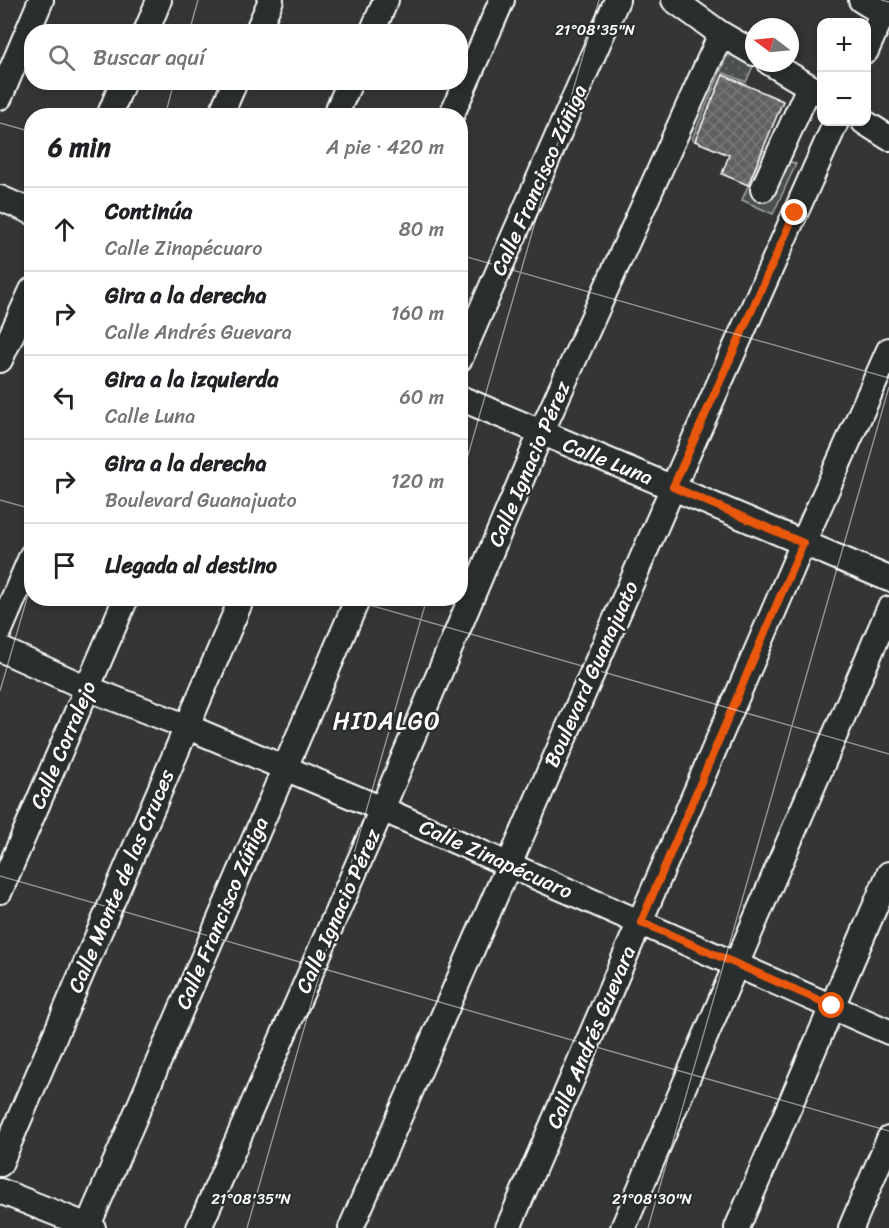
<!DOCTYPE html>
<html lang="es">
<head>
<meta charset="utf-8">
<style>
  :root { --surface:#fff; --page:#f6f6f6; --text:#202124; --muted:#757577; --line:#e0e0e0 }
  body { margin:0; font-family:Sriracha,sans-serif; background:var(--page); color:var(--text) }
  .controls { position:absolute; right:18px; top:18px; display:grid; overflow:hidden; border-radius:12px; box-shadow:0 3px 9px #0003 }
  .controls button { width:54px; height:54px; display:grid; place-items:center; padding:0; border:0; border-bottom:2px solid var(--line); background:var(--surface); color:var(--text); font:30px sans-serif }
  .compass { position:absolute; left:745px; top:18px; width:54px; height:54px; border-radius:50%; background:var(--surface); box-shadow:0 3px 9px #0003; rotate:286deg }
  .stop { position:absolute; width:18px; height:18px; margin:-14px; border:4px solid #ea580c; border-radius:50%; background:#fff }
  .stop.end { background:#ea580c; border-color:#fff; box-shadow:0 2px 6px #0008 }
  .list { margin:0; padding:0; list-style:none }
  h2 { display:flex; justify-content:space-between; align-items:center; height:78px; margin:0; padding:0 24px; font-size:26px }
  h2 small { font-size:20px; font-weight:400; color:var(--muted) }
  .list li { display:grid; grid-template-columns:39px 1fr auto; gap:18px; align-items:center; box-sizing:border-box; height:84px; padding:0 24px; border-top:2px solid var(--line) }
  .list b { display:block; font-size:22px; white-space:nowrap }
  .list p { margin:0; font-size:20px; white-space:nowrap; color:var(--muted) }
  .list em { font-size:20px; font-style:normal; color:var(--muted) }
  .icon { flex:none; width:33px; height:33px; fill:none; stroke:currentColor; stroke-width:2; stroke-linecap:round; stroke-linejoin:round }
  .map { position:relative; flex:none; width:889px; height:1228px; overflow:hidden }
  .search { position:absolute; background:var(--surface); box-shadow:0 3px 9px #0003; left:24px; top:24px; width:444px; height:66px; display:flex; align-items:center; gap:15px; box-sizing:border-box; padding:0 21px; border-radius:24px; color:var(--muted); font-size:22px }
  .panel { position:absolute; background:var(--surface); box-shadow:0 3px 9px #0003; left:24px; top:108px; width:444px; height:498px; border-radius:24px }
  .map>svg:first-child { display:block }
  .grass { fill:url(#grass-dots); stroke:#a6a7a8; stroke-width:1.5 }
  .pitch { fill:#4c4f50; stroke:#a6a7a8; stroke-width:1.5 }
  .building { fill:url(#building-cross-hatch); stroke:#fff; stroke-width:1.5 }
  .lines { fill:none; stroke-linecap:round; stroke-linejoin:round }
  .minor-casing { stroke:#fff; stroke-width:28 }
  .minor { stroke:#2a2d2e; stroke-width:24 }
  .route { stroke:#ea580c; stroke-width:8 }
  .ticks { fill:none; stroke:#fff; stroke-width:1.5; stroke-opacity:0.45 }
  .labels { text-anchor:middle; stroke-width:4.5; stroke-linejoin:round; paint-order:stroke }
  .street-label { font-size:21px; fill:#fff; stroke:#2a2d2e }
  .quarter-label { font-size:24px; letter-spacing:1.5px; fill:#fff; stroke:#2a2d2e }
  .ticks-label { font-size:15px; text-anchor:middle; fill:#fff; stroke:#2a2d2e; stroke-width:4.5; stroke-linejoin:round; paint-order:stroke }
</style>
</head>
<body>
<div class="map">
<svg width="889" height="1228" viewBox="0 0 889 1228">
  <defs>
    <pattern id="grass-dots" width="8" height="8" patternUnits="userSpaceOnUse" patternTransform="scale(1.5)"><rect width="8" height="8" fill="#4c4f50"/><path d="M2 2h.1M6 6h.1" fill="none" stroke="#67696a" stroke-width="1.8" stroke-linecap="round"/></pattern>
    <pattern id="building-cross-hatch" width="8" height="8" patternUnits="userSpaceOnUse" patternTransform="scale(1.5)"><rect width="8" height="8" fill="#5f6162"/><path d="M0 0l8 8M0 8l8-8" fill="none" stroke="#77797a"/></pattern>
  </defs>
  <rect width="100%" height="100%" fill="#333536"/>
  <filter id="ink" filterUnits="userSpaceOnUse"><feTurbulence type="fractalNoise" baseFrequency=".0167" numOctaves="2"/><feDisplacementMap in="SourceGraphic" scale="12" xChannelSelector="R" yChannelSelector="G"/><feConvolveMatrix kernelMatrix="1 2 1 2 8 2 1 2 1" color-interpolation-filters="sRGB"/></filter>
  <g filter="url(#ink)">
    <polygon class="grass" points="730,49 754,64 746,82 724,73 695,141 692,139"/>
    <polygon class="pitch" points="763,150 796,164 773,214 742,200"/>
    <polygon class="building" points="723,75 783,101 748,185 722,174 729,155 695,141"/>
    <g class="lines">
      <defs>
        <g id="minor">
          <polyline points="674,0 721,34 754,53"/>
          <polyline points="861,0 889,17"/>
          <polyline points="146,32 159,0"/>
          <polyline points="257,32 271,0"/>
          <polyline points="372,32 386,0"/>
          <polyline points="866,51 889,0"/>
          <polyline points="770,63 822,94"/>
          <polyline points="0,97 41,0"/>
          <polyline points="109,116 123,82"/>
          <polyline points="220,116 235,82"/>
          <polyline points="335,116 350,82"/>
          <polyline points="451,116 502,0"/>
          <polyline points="864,122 889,138"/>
          <polyline points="763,189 809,87"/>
          <polyline points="0,198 32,212"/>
          <polyline points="460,359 617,0"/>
          <polyline points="0,360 32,290"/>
          <polyline points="460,398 889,579"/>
          <polyline points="0,630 32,555"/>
          <polyline points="0,649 87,688 188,727 382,809 889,1032"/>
          <polyline points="0,891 126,598"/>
          <polyline points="0,1164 242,598"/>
          <polyline points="0,1191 93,1228"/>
          <polyline points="87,1228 358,598"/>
          <polyline points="199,1228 382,809 541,433 721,34"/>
          <polyline points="351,1228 673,487 836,122"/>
          <polyline points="508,1228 803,543 889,350"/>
          <polyline points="623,1228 889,609"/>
          <polyline points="737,1228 889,874"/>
          <polyline points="851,1228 889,1139"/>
        </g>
      </defs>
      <use href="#minor" class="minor-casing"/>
      <use href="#minor" class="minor"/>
    </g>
  </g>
  <g class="lines" filter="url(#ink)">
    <polyline class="route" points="795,213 673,487 803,543 641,922 832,1006"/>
  </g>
  <path class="ticks" d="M881,0L889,2M189,32L198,0M165,116L174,82M0,123L32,132M460,255L889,378M460,483L599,0M0,500L32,509M345,598L889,754M0,691L32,581M0,876L889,1131M247,1228L427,598M648,1228L889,387"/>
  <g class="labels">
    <g class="street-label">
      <text transform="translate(539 180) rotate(-66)" y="7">Calle Francisco Zúñiga</text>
      <text transform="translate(608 461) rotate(22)" y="7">Calle Luna</text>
      <text transform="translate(529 464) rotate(-67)" y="7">Calle Ignacio Pérez</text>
      <text transform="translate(591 674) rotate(-66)" y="7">Boulevard Guanajuato</text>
      <text transform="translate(63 745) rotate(-67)" y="7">Calle Corralejo</text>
      <text transform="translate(496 859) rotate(24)" y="7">Calle Zinapécuaro</text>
      <text transform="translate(121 881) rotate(-67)" y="7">Calle Monte de las Cruces</text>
      <text transform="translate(338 911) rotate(-66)" y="7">Calle Ignacio Pérez</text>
      <text transform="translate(222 913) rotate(-67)" y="7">Calle Francisco Zúñiga</text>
      <text transform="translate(591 1037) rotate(-67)" y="7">Calle Andrés Guevara</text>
    </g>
    <g class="quarter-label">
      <text x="387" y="729">HIDALGO</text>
    </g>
  </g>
  <g class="ticks-label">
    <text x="595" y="35">21°08'35"N</text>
    <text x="251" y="1204">21°08'35"N</text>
    <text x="652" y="1204">21°08'30"N</text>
  </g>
</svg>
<div class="controls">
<button>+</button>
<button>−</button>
</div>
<svg class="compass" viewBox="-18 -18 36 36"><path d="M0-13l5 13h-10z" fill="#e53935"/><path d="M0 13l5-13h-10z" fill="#757577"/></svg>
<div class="stop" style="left:832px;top:1006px"></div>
<div class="stop end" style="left:795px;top:213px"></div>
<div class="search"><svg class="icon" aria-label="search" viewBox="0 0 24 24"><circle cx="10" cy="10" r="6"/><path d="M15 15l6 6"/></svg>Buscar aquí</div>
<section class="panel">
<h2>6 min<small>A pie · 420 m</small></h2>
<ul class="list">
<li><svg class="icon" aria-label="ahead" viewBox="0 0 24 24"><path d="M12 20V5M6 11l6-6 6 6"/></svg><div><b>Continúa</b><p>Calle Zinapécuaro</p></div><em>80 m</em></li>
<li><svg class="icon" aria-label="right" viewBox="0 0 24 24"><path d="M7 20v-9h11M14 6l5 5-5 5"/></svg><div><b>Gira a la derecha</b><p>Calle Andrés Guevara</p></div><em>160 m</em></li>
<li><svg class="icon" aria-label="left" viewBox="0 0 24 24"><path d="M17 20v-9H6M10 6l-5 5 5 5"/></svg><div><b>Gira a la izquierda</b><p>Calle Luna</p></div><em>60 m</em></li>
<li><svg class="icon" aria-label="right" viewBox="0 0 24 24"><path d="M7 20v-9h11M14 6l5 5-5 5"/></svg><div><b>Gira a la derecha</b><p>Boulevard Guanajuato</p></div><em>120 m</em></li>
<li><svg class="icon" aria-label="arrive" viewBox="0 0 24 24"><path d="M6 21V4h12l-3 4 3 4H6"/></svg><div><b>Llegada al destino</b></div></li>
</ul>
</section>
</div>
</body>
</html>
